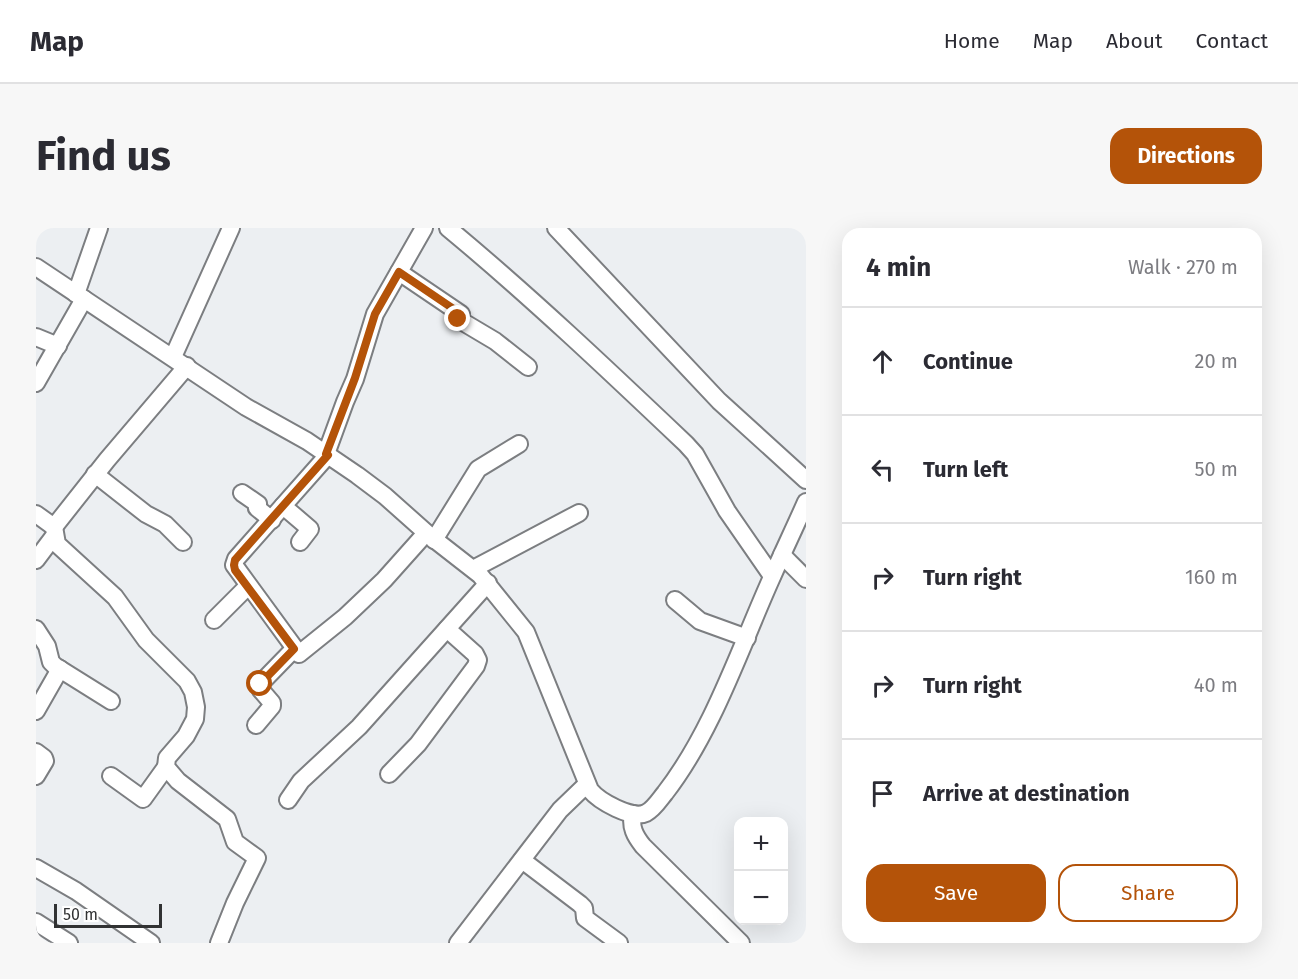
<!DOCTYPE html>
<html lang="en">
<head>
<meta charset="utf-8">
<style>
  :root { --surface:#fff; --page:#f7f7f7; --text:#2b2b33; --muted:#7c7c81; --line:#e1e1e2; --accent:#b45309 }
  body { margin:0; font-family:"Fira Sans",sans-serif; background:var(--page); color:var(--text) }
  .controls { position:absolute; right:18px; bottom:18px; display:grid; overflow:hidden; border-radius:12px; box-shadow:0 6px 24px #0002 }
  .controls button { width:54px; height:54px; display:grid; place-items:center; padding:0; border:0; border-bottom:2px solid var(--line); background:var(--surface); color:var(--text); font:30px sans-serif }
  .scale { position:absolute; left:18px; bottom:15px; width:108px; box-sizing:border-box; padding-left:6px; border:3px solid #313233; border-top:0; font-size:16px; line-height:21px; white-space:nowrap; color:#313233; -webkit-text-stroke:4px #fff; paint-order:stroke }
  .stop { position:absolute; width:18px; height:18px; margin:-14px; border:4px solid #b45309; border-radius:50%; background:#fff }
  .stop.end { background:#b45309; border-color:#fff; box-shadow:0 2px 6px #0008 }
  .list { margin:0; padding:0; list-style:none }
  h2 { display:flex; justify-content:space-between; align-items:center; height:78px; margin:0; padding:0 24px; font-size:26px }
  h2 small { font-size:20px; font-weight:400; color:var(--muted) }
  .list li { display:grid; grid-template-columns:39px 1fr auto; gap:18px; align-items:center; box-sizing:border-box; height:108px; padding:0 24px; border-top:2px solid var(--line) }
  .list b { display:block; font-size:22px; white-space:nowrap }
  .list em { font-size:20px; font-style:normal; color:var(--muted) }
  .actions { display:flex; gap:12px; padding:18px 24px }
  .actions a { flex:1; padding:14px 0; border:2px solid var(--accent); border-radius:18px; text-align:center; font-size:21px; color:var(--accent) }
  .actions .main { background:var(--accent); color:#fff }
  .icon { flex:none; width:33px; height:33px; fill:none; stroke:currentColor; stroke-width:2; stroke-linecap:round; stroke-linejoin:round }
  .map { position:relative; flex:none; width:770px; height:715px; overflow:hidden; border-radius:18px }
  header { display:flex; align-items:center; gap:36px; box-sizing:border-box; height:84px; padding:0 30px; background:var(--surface); border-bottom:2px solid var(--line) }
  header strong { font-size:28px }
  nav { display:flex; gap:33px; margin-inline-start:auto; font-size:21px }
  .intro { display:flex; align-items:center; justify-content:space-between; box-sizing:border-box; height:144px; padding:0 36px }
  h1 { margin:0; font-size:42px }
  .button { padding:15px 27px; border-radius:18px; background:var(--accent); color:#fff; font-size:21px; font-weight:700 }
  main { display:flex; gap:36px; padding:0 36px }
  aside { flex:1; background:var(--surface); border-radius:18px; box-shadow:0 6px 24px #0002 }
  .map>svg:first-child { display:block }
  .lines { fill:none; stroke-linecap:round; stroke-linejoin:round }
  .minor-casing { stroke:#7c7e81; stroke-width:20 }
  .minor { stroke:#fff; stroke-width:16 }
  .route { stroke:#b45309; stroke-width:8 }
</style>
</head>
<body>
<header>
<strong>Map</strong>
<nav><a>Home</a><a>Map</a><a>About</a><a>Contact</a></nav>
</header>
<div class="intro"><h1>Find us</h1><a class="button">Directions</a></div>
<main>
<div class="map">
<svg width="770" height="715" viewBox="0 0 770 715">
  <rect width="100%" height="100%" fill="#eceff2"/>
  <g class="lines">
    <defs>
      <g id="minor">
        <path d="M412,0C494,68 572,142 650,216L659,226L691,283L736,348"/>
        <polyline points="520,0 683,173 770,252"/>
        <path d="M0,39L210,179L271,213L321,247L349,268L394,308L444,347L490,404L554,562C563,573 596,592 610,585C618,581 624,571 629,565C677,503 704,420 736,349C747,324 759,299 770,274"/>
        <polyline points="363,44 425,86 422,91 459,113 492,139"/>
        <polyline points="40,66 63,0"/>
        <polyline points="0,109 22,118"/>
        <polyline points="137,129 195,0"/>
        <polyline points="0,155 48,71"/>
        <polyline points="290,226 309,174 319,151 339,86 388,0"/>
        <polyline points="292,227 200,331 198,337 263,426 309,389 348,352 390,305"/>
        <polyline points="59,246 110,286 129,296 147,314"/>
        <polyline points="206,265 222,276 221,280 236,292"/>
        <polyline points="247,278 274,301 264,314"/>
        <polyline points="0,286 18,299 71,232 151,138"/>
        <polyline points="18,299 21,316 79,369 110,412 151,453 157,464 160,479 159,491 150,508 131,530 130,539 142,553 191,591 199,614 221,630 199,675 183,715"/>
        <polyline points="398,312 442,241 483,216"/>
        <polyline points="746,327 770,351"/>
        <polyline points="0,332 18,308"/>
        <polyline points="437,341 543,285"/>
        <polyline points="639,372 664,393 711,410"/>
        <polyline points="178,392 212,358"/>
        <polyline points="0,401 11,418 15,434 19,438 75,473"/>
        <polyline points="0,483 24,441"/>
        <polyline points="220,497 236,478 236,475 224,461 224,456 258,421"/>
        <polyline points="0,524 8,530 9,533 0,548"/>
        <polyline points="353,546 382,516 440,438 442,432 439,426 411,401"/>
        <polyline points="75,548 107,571 130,539"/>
        <polyline points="252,572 265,553 323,499 452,355"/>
        <path d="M597,586C594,599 599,608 607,618L705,715"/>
        <polyline points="486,632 544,676 548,680 549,690 583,715"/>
        <polyline points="0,640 40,663 115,715"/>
        <polyline points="0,694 33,715"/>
        <polyline points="422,715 524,582 551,556"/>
      </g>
    </defs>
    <use href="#minor" class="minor-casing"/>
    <use href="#minor" class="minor"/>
  </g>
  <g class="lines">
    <polyline class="route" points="224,456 258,421 199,342 198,337 199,332 292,227 290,226 319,150 339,86 363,44 425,86 422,91"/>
  </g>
</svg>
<div class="controls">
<button>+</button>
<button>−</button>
</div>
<div class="scale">50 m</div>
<div class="stop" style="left:224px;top:456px"></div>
<div class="stop end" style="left:422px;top:91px"></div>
</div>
<aside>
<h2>4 min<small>Walk · 270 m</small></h2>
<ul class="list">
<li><svg class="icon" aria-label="ahead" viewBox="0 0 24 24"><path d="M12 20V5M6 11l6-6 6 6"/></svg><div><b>Continue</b></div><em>20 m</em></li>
<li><svg class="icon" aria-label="left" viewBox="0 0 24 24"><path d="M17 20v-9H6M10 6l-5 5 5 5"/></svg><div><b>Turn left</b></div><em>50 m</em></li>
<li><svg class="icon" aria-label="right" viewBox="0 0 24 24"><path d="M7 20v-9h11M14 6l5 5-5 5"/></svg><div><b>Turn right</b></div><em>160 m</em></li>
<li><svg class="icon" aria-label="right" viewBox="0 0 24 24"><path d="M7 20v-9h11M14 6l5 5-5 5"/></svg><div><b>Turn right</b></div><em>40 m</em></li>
<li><svg class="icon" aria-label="arrive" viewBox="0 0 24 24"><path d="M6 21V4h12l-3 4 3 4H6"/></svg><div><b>Arrive at destination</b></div></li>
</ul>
<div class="actions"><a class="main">Save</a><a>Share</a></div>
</aside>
</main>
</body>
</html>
